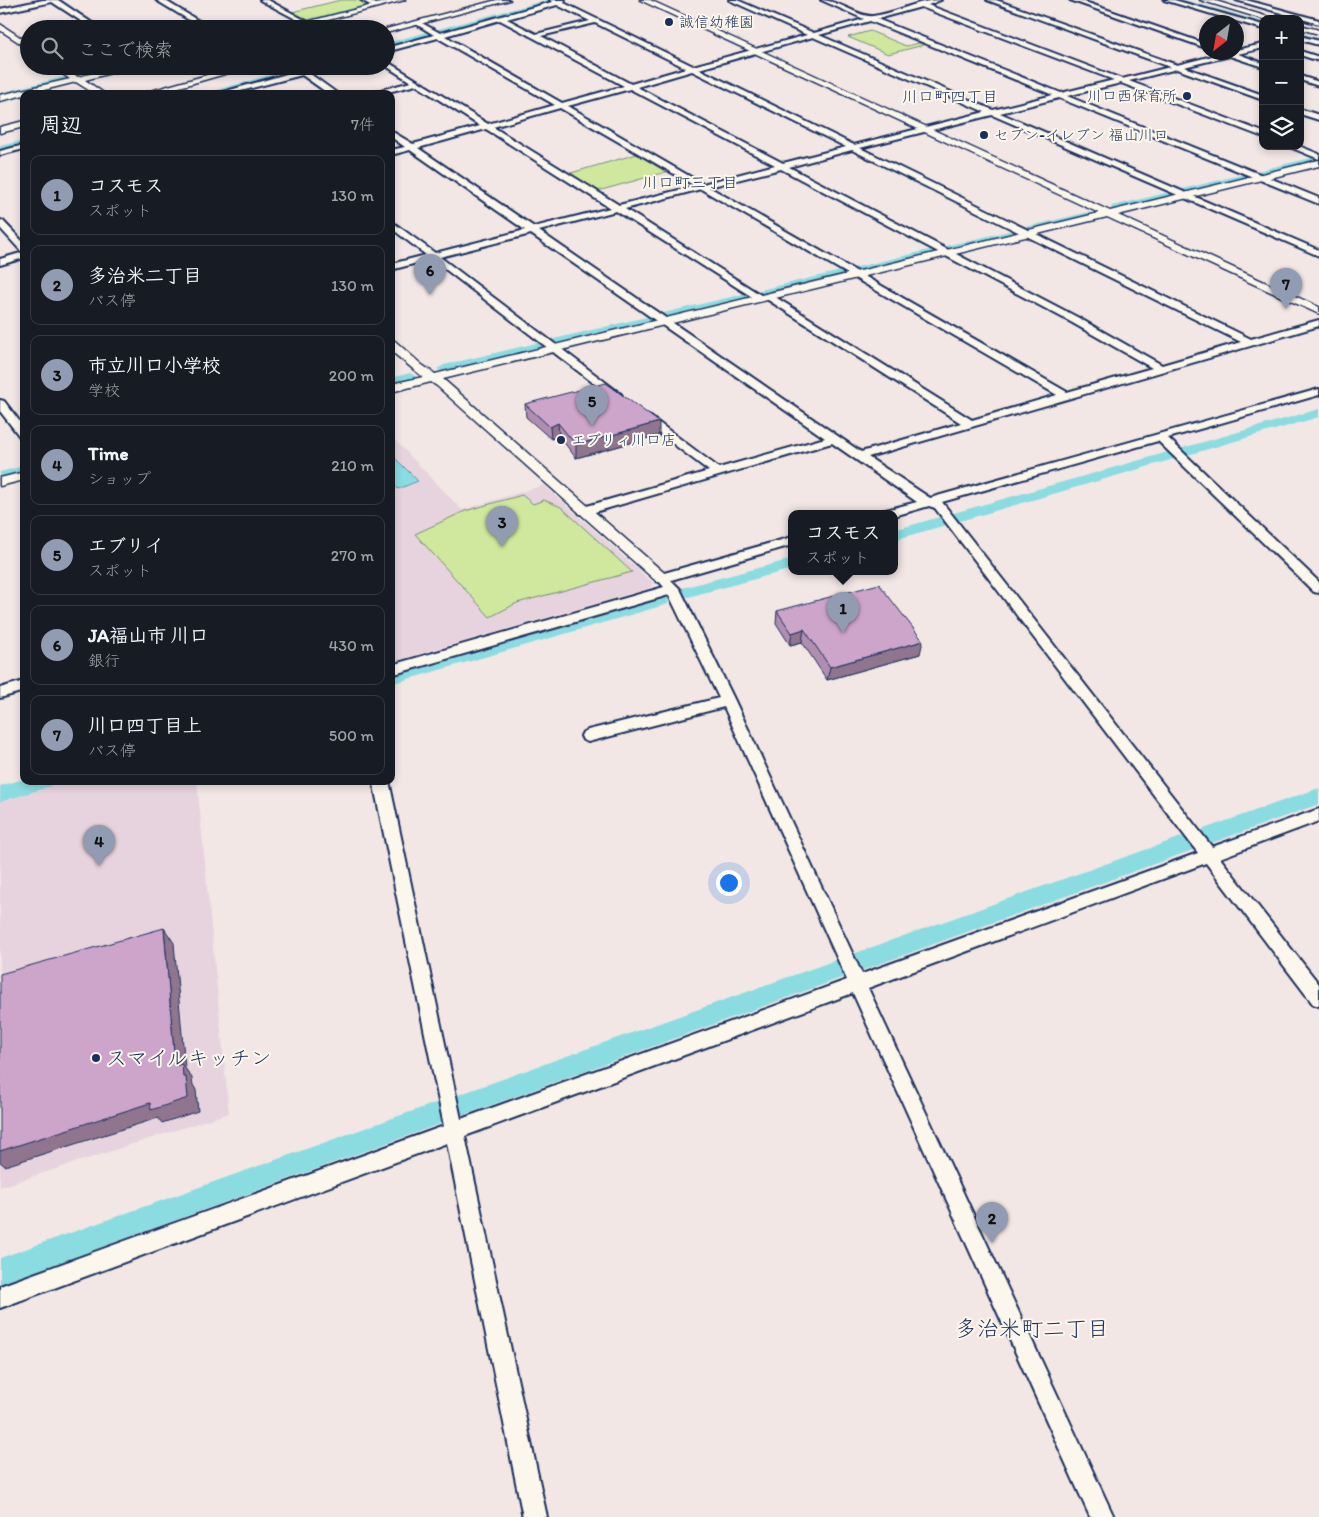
<!DOCTYPE html>
<html lang="ja">
<head>
<meta charset="utf-8">
<style>
  :root { --surface:#171b24; --page:#242831; --text:#f1f3f6; --muted:#9ea1a6; --line:#363941; --accent:#919bb2 }
  body { margin:0; font-family:Itim,"Klee One",sans-serif; background:var(--page); color:var(--text) }
  .controls { position:absolute; right:15px; top:15px; display:grid; overflow:hidden; border-radius:10px; box-shadow:0 2px 8px #0003 }
  .controls button { width:45px; height:45px; display:grid; place-items:center; padding:0; border:0; border-bottom:1px solid var(--line); background:var(--surface); color:var(--text); font:25px sans-serif }
  .compass { position:absolute; left:1199px; top:15px; width:45px; height:45px; border-radius:50%; background:var(--surface); box-shadow:0 2px 8px #0003; rotate:211deg }
  .you { position:absolute; left:728px; top:882px; width:18px; height:18px; margin:-12px; border:4px solid #fff; border-radius:50%; background:#1a73e8; box-shadow:0 0 0 8px #1a73e833 }
  .badge { display:grid; place-items:center; width:32px; height:32px; border-radius:50%; background:var(--accent); color:#111; font-size:16px; font-weight:700 }
  .pin { position:absolute; translate:-50% -41px; filter:drop-shadow(0 1px 2px #0008) }
  .pin::after { content:''; position:absolute; top:26px; width:18px; height:15px; background:inherit; clip-path:polygon(0 0,100% 0,50% 100%) }
  .popup { position:absolute; left:788px; top:510px; width:110px; height:65px; box-sizing:border-box; display:grid; place-content:center; border-radius:10px; background:var(--surface); filter:drop-shadow(0 1px 4px #0005); font-size:16px; white-space:nowrap; color:var(--muted) }
  .popup b { font-size:19px; color:var(--text) }
  .popup::after { content:''; position:absolute; left:50%; top:100%; margin-left:-10px; border:10px solid transparent; border-top-color:var(--surface) }
  .list { margin:0; padding:0; list-style:none }
  h2 { display:flex; justify-content:space-between; align-items:center; height:65px; margin:0; padding:0 20px; font-size:21px }
  h2 small { font-size:16px; font-weight:400; color:var(--muted) }
  .list li { display:grid; grid-template-columns:32px 1fr auto; gap:15px; align-items:center; box-sizing:border-box; height:80px; margin:0 10px 10px; padding:0 10px; border:1px solid var(--line); border-radius:10px }
  .list b { display:block; font-size:19px; white-space:nowrap }
  .list p { margin:0; font-size:16px; white-space:nowrap; color:var(--muted) }
  .list em { font-size:16px; font-style:normal; color:var(--muted) }
  .icon { flex:none; width:28px; height:28px; fill:none; stroke:currentColor; stroke-width:2; stroke-linecap:round; stroke-linejoin:round }
  .map { position:relative; flex:none; width:1319px; height:1517px; overflow:hidden }
  .search { position:absolute; background:var(--surface); box-shadow:0 2px 8px #0003; left:20px; top:20px; width:375px; height:55px; display:flex; align-items:center; gap:12px; box-sizing:border-box; padding:0 18px; border-radius:28px; color:var(--muted); font-size:19px }
  .panel { position:absolute; background:var(--surface); box-shadow:0 2px 8px #0003; left:20px; top:90px; width:375px; height:695px; border-radius:10px }
  .map>svg:first-child { display:block }
  .built { fill:#e7d3dd }
  .green { fill:#cfe89d; stroke:#758c7e }
  .water { fill:#8adce1; stroke:#5e97ad }
  .lines { fill:none; stroke-linecap:round; stroke-linejoin:round }
  .canal { fill:#8adce1; fill-rule:evenodd }
  .minor-casing { stroke:#1b2f5e; stroke-width:4 }
  .tertiary-casing { stroke:#1b2f5e; stroke-width:3 }
  .minor { fill:#fbf7ec; fill-rule:evenodd }
  .tertiary { fill:#fbf7ec; fill-rule:evenodd }
  .wall { fill:#b08eaf; stroke:#1b2f5e }
  .shaded-wall { fill:#90748e; stroke:#1b2f5e }
  .building { fill:#cda5cb; stroke:#1b2f5e }
  .poi-dot { fill:#1b2f5e; stroke:#fbf7ec; stroke-width:2 }
  .labels { text-anchor:middle; stroke-width:4; stroke-linejoin:round; paint-order:stroke }
  .far-poi-label { font-size:15px; fill:#1b2f5e; stroke:#fbf7ec; text-anchor:start }
  .far-neighbourhood-label { font-size:16px; fill:#1b2f5e; stroke:#fbf7ec }
  .near-poi-label { font-size:21px; fill:#1b2f5e; stroke:#fbf7ec; text-anchor:start }
  .near-neighbourhood-label { font-size:22px; fill:#1b2f5e; stroke:#fbf7ec }
</style>
</head>
<body>
<div class="map">
<svg width="1319" height="1517" viewBox="0 0 1319 1517">
  <rect width="100%" height="100%" fill="#f2e7e5"/>
  <filter id="ink" filterUnits="userSpaceOnUse"><feTurbulence type="fractalNoise" baseFrequency=".02" numOctaves="2"/><feDisplacementMap in="SourceGraphic" scale="10" xChannelSelector="R" yChannelSelector="G"/><feConvolveMatrix kernelMatrix="1 2 1 2 8 2 1 2 1" color-interpolation-filters="sRGB"/></filter>
  <g filter="url(#ink)">
    <g class="built">
      <polygon points="395,440 462,510 544,485 653,583 650,588 391,662 391,441"/>
      <polygon points="62,781 197,781 229,1113 0,1187 0,801"/>
    </g>
    <g class="green">
      <polygon points="341,0 358,0 369,5 308,20 292,12"/>
      <polygon points="870,31 906,46 919,43 924,45 888,54 848,37"/>
      <polygon points="637,154 666,172 591,193 564,175"/>
      <polygon points="522,495 533,504 544,500 561,507 632,572 517,603 490,617 415,534 465,511"/>
    </g>
    <polygon class="water" points="393,456 418,481 398,489 391,482 391,457"/>
    <g class="lines">
      <g class="canal">
        <polygon points="381,0 396,0 378,5 374,3"/>
        <polygon points="547,0 560,0 386,49 386,43"/>
        <polygon points="1171,0 1184,0 1263,22 1263,27"/>
        <polygon points="368,4 372,6 371,8 310,22 306,20"/>
        <polygon points="298,21 301,21 301,25 285,29 270,29"/>
        <polygon points="1300,33 1319,38 1319,44 1300,38"/>
        <polygon points="110,66 126,66 77,80 73,77"/>
        <polygon points="301,66 316,66 218,94 202,94"/>
        <polygon points="64,77 69,80 67,82 0,99 0,93"/>
        <polygon points="24,140 24,146 0,152 0,146"/>
        <polygon points="1319,156 1319,162 1116,211 1111,208 1112,206"/>
        <polygon points="1089,212 1094,215 1093,217 444,373 437,369 444,365"/>
        <polygon points="410,373 417,377 415,380 391,386 391,378"/>
        <polygon points="1319,409 1319,417 894,540 894,530"/>
        <polygon points="24,466 24,474 0,480 0,472"/>
        <polygon points="792,559 792,569 688,597 682,596 680,592 682,588"/>
        <polygon points="662,594 668,596 670,600 668,604 391,684 391,672"/>
        <polygon points="24,779 24,781 53,781 51,786 0,802 0,786"/>
        <polygon points="1319,788 1319,804 0,1284 0,1258"/>
      </g>
      <defs>
        <g id="minor">
          <polygon points="43,0 58,0 101,29 93,29 52,2 0,13 0,9"/>
          <polygon points="156,0 164,0 212,29 204,29"/>
          <polygon points="260,0 268,0 310,23 305,24"/>
          <polygon points="361,0 369,0 379,6 374,7"/>
          <path d="M550,0H565L564,3L693,66L807,35L729,0H737L814,33L864,19L821,0C838,0 860,18 873,16C897,13 917,0 941,0L928,5L1122,79L1170,67L987,0H996L1177,65L1228,52H1236V50L1263,44V48L1238,54L1263,63V67L1230,56L1184,67L1263,95V100L1177,69L1129,81L1263,132V137L1121,83L1067,96L1319,198V204L1059,98L1000,113L1319,250V256L992,115L860,148L1251,339L1319,320V326L868,457L930,498L1319,389V395L1168,438L1319,582V593L1314,592L1158,441L942,502L1212,847L1319,809V821L1220,858L1319,984V1006L1313,1004L1206,863L868,988L1114,1517H1090L853,993L465,1136L547,1517H523L447,1143L0,1308V1286L444,1126L373,781H389L461,1119L847,980L724,707L588,742L583,740L581,736L583,732L588,730L719,698L669,595L391,675V665L664,587L656,578L657,575L792,537V545L671,580L680,589L735,701L862,974L1198,853L935,508L929,506L894,516L880,514L882,511L917,502L832,443L588,514H580L578,511L580,508L709,471L639,418L637,416L639,414H647L719,468L825,438L531,234L440,257L621,394L622,396L621,398H613L432,259L391,270V264L426,255L391,228V221L435,253L525,230L410,150L391,155V150L405,147L391,137V131L413,144L480,126L416,85L380,94H366L411,82L386,66V61L488,124L555,105L438,38L386,52V48L434,35L416,24V22H420L440,33L552,2ZM557,5L590,21L536,34L507,19ZM921,7L1114,80L1061,93L877,19ZM500,20L624,86L562,103L445,36ZM870,21L1053,95L993,110L819,35ZM595,23L686,68L631,84L541,36ZM813,37L985,112L854,145L699,69ZM692,71L846,147L783,163L637,87ZM630,89L775,165L703,184L568,106ZM560,108L695,186L619,205L493,127ZM486,129L610,208L534,227L418,148ZM852,150L1241,342L1162,365L1077,317L789,167ZM781,169L1069,321L1152,368L1067,392L709,187ZM701,189L1057,395L972,420L772,295L769,294L764,297L625,209ZM616,211L757,300L760,301L765,298L961,423L861,452L539,231Z"/>
          <polygon points="1070,0 1079,0 1206,44 1206,48"/>
          <polygon points="1164,0 1174,0 1263,25 1263,29"/>
          <polygon points="1236,0 1246,0 1319,20 1319,24"/>
          <polygon points="1300,36 1319,41 1319,45 1300,40"/>
          <polygon points="1300,51 1319,57 1319,61 1300,55"/>
          <polygon points="295,66 304,70 317,66 329,66 309,73 338,94 329,94 302,75 229,94 216,94 297,71 293,68"/>
          <polygon points="1300,76 1319,82 1319,86 1300,80"/>
          <polygon points="1300,109 1319,115 1319,120 1300,114"/>
          <polygon points="24,145 24,149 0,155 0,151"/>
          <polygon points="1287,146 1299,146 1319,154 1319,159"/>
          <polygon points="0,220 3,221 24,243 24,252 21,251 0,228"/>
          <polygon points="24,252 24,258 0,265 0,259"/>
          <polygon points="0,400 4,401 24,427 24,438 20,437 0,411"/>
          <polygon points="24,681 24,691 0,698 0,688"/>
        </g>
        <g id="tertiary">
          <polygon points="392,0 405,0 293,29 279,29"/>
          <polygon points="497,0 510,0 386,33 386,29"/>
          <polygon points="640,0 650,0 1110,211 1319,160 1319,166 1118,215 1319,307 1319,314 1107,217 443,379 670,578 667,582 657,582 437,386 431,382 391,392 391,384 423,377 391,351 391,340 395,341 422,365 435,374 1099,213"/>
          <polygon points="1200,0 1212,0 1275,19 1263,19"/>
          <polygon points="0,24 29,43 29,49 0,30"/>
          <polygon points="1300,25 1319,30 1319,34 1300,29"/>
          <polygon points="51,66 61,66 78,77 122,66 137,66 85,80 105,94 95,94 76,82 0,101 0,95 70,79"/>
          <polygon points="239,66 253,66 155,94 140,94"/>
          <polygon points="24,121 24,127 0,133 0,127"/>
          <polygon points="24,472 24,480 0,486 0,478"/>
        </g>
      </defs>
      <use href="#minor" class="minor-casing"/>
      <use href="#tertiary" class="tertiary-casing"/>
      <use href="#minor" class="minor"/>
      <use href="#tertiary" class="tertiary"/>
    </g>
    <g class="wall">
      <polygon points="525,404 659,435 576,458 559,436 551,439 526,417"/>
      <polygon points="777,611 920,654 827,680 802,642 790,645 776,623"/>
    </g>
    <g class="shaded-wall">
      <polygon points="659,422 659,435 576,458 576,445"/>
      <polygon points="558,423 559,436 551,439 550,427"/>
      <polygon points="804,629 802,642 790,645 792,633"/>
      <polygon points="923,641 920,654 827,680 830,667"/>
      <polygon points="164,928 174,943 185,1068 192,1078 193,1085 196,1090 198,1111 162,1123 158,1118 5,1166 0,1162 0,1151 175,1066"/>
    </g>
    <g class="building">
      <polygon points="606,383 659,422 576,445 558,423 550,427 525,404"/>
      <polygon points="879,584 923,641 830,667 804,629 792,633 777,611"/>
      <polygon points="164,928 175,1066 182,1064 183,1077 186,1077 188,1098 151,1110 150,1103 0,1151 0,974"/>
    </g>
  </g>
  <g class="poi-dot">
    <circle cx="669" cy="22" r="5"/>
    <circle cx="1187" cy="96" r="5"/>
    <circle cx="984" cy="135" r="5"/>
    <circle cx="561" cy="440" r="5"/>
    <circle cx="96" cy="1058" r="5"/>
  </g>
  <g class="labels">
    <g class="far-poi-label">
      <text x="679" y="27">誠信幼稚園</text>
      <text x="1177" y="101" text-anchor="end">川口西保育所</text>
      <text x="994" y="140">セブン-イレブン 福山川口</text>
      <text x="571" y="445">エブリィ川口店</text>
    </g>
    <g class="far-neighbourhood-label">
      <text x="950" y="102">川口町四丁目</text>
      <text x="690" y="188">川口町三丁目</text>
    </g>
    <g class="near-poi-label">
      <text x="106" y="1065">スマイルキッチン</text>
    </g>
    <g class="near-neighbourhood-label">
      <text x="1032" y="1336">多治米町二丁目</text>
    </g>
  </g>
</svg>
<div class="controls">
<button>+</button>
<button>−</button>
<button><svg class="icon" aria-label="layers" viewBox="0 0 24 24"><path d="M12 4l9 5-9 5-9-5zM3 14l9 5 9-5"/></svg></button>
</div>
<svg class="compass" viewBox="-18 -18 36 36"><path d="M0-13l5 13h-10z" fill="#e53935"/><path d="M0 13l5-13h-10z" fill="#9ea1a6"/></svg>
<div class="you"></div>
<div class="pin badge" style="left:843px;top:633px">1</div>
<div class="popup"><b>コスモス</b>スポット</div>
<div class="pin badge" style="left:992px;top:1243px">2</div>
<div class="pin badge" style="left:502px;top:547px">3</div>
<div class="pin badge" style="left:99px;top:866px">4</div>
<div class="pin badge" style="left:592px;top:426px">5</div>
<div class="pin badge" style="left:430px;top:295px">6</div>
<div class="pin badge" style="left:1286px;top:309px">7</div>
<div class="search"><svg class="icon" aria-label="search" viewBox="0 0 24 24"><circle cx="10" cy="10" r="6"/><path d="M15 15l6 6"/></svg>ここで検索</div>
<section class="panel">
<h2>周辺<small>7件</small></h2>
<ul class="list">
<li><span class="badge">1</span><div><b>コスモス</b><p>スポット</p></div><em>130 m</em></li>
<li><span class="badge">2</span><div><b>多治米二丁目</b><p>バス停</p></div><em>130 m</em></li>
<li><span class="badge">3</span><div><b>市立川口小学校</b><p>学校</p></div><em>200 m</em></li>
<li><span class="badge">4</span><div><b>Time</b><p>ショップ</p></div><em>210 m</em></li>
<li><span class="badge">5</span><div><b>エブリイ</b><p>スポット</p></div><em>270 m</em></li>
<li><span class="badge">6</span><div><b>JA福山市 川口</b><p>銀行</p></div><em>430 m</em></li>
<li><span class="badge">7</span><div><b>川口四丁目上</b><p>バス停</p></div><em>500 m</em></li>
</ul>
</section>
</div>
</body>
</html>
